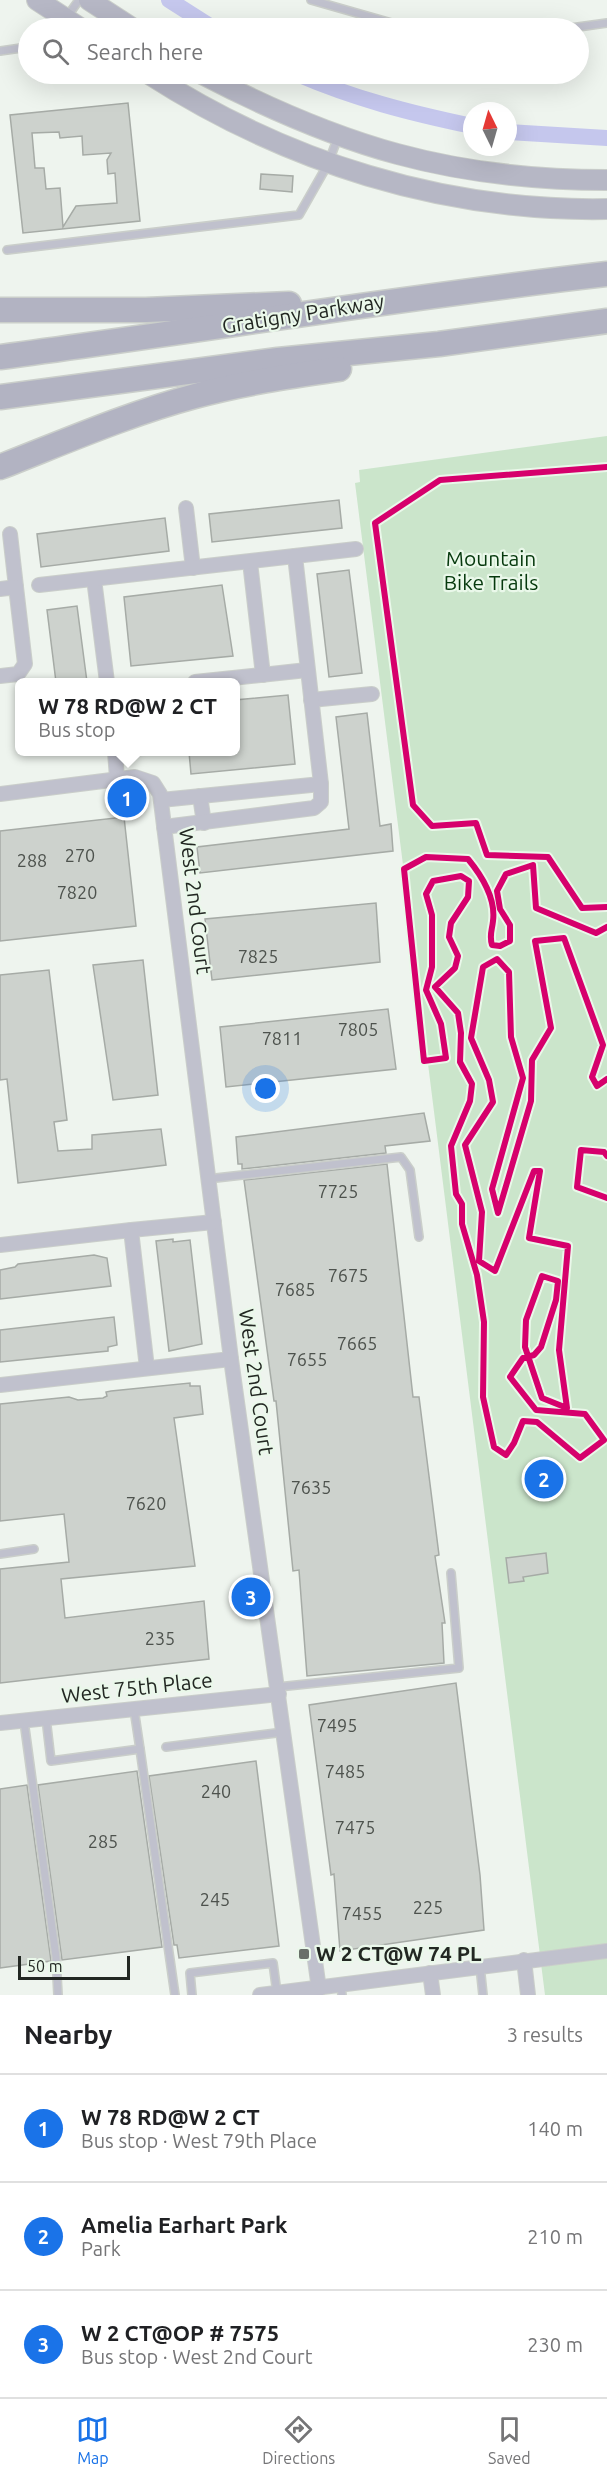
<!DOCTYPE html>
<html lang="en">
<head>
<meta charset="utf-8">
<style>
  :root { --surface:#fff; --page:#f2f2f2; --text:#202124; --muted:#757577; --line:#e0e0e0; --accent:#1a73e8 }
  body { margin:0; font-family:Ubuntu,sans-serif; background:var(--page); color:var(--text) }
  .compass { position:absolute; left:463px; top:102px; width:54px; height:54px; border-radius:50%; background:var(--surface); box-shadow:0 6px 24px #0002; rotate:355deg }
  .scale { position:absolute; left:18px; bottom:15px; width:112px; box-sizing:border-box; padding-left:6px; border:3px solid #222722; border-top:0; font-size:16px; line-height:21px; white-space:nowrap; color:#222722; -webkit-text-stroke:4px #eaf8ea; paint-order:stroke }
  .you { position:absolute; left:266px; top:1089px; width:21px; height:21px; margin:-15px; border:4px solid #fff; border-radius:50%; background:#1a73e8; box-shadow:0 0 0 9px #1a73e833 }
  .badge { display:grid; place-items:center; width:39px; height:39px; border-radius:50%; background:var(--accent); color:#fff; font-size:20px; font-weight:700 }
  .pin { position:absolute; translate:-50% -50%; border:3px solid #fff; box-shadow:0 2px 6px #0006 }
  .popup { position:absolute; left:15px; top:678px; width:225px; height:78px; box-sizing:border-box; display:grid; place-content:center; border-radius:9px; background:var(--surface); filter:drop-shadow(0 2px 4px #0005); font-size:20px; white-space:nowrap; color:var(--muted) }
  .popup b { font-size:22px; color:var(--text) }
  .popup::after { content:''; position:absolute; left:50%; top:100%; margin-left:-12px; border:12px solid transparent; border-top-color:var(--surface) }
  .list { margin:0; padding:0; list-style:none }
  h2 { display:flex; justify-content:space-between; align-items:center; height:78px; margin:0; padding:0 24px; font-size:26px }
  h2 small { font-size:20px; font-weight:400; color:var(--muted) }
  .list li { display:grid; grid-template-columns:39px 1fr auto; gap:18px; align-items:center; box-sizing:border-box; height:108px; padding:0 24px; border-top:2px solid var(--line) }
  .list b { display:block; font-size:22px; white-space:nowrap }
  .list p { margin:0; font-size:20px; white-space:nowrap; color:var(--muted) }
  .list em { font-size:20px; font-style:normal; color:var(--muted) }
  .icon { flex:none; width:33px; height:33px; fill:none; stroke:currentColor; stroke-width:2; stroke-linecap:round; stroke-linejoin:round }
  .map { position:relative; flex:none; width:607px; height:1995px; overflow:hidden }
  .search { position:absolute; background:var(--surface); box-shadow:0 6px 24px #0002; left:18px; right:18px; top:18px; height:66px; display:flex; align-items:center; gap:15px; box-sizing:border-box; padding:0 21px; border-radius:33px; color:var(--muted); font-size:22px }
  .sheet { height:402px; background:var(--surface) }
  nav { display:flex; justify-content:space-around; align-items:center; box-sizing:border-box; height:84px; border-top:2px solid var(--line); background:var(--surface); font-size:16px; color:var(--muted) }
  nav a { display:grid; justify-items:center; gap:3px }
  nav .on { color:var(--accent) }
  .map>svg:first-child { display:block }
  .green { fill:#cbe5cb }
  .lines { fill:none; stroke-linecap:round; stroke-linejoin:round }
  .canal { stroke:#c5c7ed; stroke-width:16 }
  .building { fill:#cdd2cd; stroke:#a6aba6; stroke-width:1.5; fill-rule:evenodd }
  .service-casing { stroke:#caceca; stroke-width:10 }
  .minor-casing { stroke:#caceca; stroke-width:16 }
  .secondary-casing { stroke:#caceca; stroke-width:22 }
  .motorway-casing { stroke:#caceca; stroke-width:27 }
  .service { stroke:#c0c1cd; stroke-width:7 }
  .minor { stroke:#c0c1cd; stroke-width:14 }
  .secondary { stroke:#b6b7c5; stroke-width:20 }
  .motorway { stroke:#b2b3c2; stroke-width:24 }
  .cycleway-casing { stroke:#eaf8ea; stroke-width:10 }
  .cycleway { stroke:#d6006c; stroke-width:6 }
  .poi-dot { fill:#696f69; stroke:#eaf8ea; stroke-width:2 }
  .labels { text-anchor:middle; stroke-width:4.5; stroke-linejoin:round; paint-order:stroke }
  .number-label { font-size:18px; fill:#4d524d }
  .street-label { font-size:21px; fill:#222722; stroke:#eaf8ea }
  .park-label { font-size:21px; fill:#06390d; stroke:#eaf8ea }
  .poi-label { font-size:21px; font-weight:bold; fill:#222722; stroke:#eaf8ea; text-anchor:start }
</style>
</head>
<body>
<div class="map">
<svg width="607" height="1995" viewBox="0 0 607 1995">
  <rect width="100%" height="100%" fill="#eef4ee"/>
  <polygon class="green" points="607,436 607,1995 545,1995 355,483 360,482 359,470"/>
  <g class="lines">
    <g class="canal">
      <polyline points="169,0 213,28"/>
      <path d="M297,74C355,99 410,113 472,126"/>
      <polyline points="508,132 607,138"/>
    </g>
  </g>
  <g class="building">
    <path d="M128,103L140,221L23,233L10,115ZM59,132L60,138L82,136L83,155L111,153L107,160L108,174L115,173L117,203L76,206L63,227L60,188L46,189L44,168H35L32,133Z"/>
    <polygon points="261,174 293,176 292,192 260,189"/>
    <polygon points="339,500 342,528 212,542 209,514"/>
    <polygon points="165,518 169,551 41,567 37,534"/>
    <polygon points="349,570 362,673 329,677 317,574"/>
    <polygon points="222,585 233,656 131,666 124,597"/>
    <polygon points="77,606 87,682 56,682 47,610"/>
    <polygon points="288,695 295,764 191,774 189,752 235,752 235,700"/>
    <polygon points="367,713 380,826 391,824 393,851 200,873 197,847 349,829 336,717"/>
    <polygon points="124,817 136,926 0,941 0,831"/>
    <polygon points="376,903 380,962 212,980 205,919"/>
    <polygon points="143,960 158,1095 113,1100 93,965"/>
    <polygon points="49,970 67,1120 54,1122 58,1151 92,1149 92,1135 161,1129 166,1165 18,1183 7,1079 0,1080 0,975"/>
    <polygon points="388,1009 396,1069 226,1087 220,1027"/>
    <polygon points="424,1113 430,1141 385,1146 386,1153 242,1169 242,1164 238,1164 236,1137"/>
    <polygon points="387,1164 413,1397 419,1397 439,1555 435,1556 445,1623 442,1623 444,1663 307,1676 299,1570 293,1571 276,1401 274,1401 244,1180"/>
    <polygon points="173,1239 173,1242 190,1240 202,1344 169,1351 156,1241"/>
    <polygon points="94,1255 107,1258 111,1286 0,1299 0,1270 15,1267 18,1264"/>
    <polygon points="114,1317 117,1345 108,1347 108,1351 0,1362 0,1330"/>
    <polygon points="190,1383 190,1386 200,1386 203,1414 174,1418 195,1566 61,1579 65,1618 204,1601 209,1659 0,1683 0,1569 69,1562 64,1514 0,1521 0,1404 69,1397 78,1400 103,1398 107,1396 106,1392 111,1391"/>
    <polygon points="546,1553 548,1573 523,1577 524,1581 509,1583 506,1558"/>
    <polygon points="456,1683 480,1875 484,1930 340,1951 334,1874 331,1875 309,1705"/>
    <polygon points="256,1761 279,1946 179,1958 177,1945 174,1945 149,1776"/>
    <polygon points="137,1771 162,1947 62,1960 38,1785"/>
    <polygon points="27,1785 51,1961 0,1968 0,1789"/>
  </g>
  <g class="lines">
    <defs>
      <g id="service">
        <polyline points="311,0 409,28"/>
        <polyline points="59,28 79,0"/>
        <polyline points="571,28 607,23"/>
        <polyline points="0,51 28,47"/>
        <polyline points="7,250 299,215 328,164 338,137"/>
        <polyline points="207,1179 401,1157 410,1170 419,1237"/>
        <polyline points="0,1554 34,1549"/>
        <polyline points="278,1687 459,1668 451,1573"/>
        <polyline points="46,1718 51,1761 140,1749 134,1709"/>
        <polyline points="24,1721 56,1957 58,1995"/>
        <polyline points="166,1747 284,1732"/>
        <polyline points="140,1749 175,1995"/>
        <polyline points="480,1966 483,1995"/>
        <polyline points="341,1986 342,1995"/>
        <polyline points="192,1995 190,1973 273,1963 277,1993"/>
      </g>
      <g id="minor">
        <polyline points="186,508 193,568"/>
        <polyline points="10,534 16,587"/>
        <polyline points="250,562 263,675"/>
        <polyline points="94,579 107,682"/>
        <polyline points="39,585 356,549"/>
        <polyline points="0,589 16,587 25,664 18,674 0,676"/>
        <polyline points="195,682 307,670"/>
        <polyline points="311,700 372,694"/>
        <polyline points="115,752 117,778"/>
        <polyline points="0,794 135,777 153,783 160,794 231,1359 319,1989"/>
        <polyline points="200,796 204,823"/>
        <polyline points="161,800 321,784"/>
        <polyline points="164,827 314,808 321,802 321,784 295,556"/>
        <polyline points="131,1230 214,1222"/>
        <polyline points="0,1245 131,1230 147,1368"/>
        <polyline points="0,1385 231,1359"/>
        <polyline points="0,1723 279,1694"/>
        <polyline points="524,1960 528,1995"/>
        <polyline points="430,1973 433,1995"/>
        <polyline points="260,1995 607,1951"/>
      </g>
      <g id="secondary">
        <polyline points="37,0 80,28"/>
        <polyline points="89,0 132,28"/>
        <path d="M149,74C286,162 443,212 607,209"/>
        <path d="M202,74C340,146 450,180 607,180"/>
      </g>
      <g id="motorway">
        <polyline points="0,310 146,310 289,304"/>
        <path d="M0,357C203,330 404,297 607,274"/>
        <polyline points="0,397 278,360 439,344 607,321"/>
        <path d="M0,467C64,442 128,414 195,396C242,383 291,376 339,369"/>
      </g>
    </defs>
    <use href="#service" class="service-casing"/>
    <use href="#minor" class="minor-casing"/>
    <use href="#secondary" class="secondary-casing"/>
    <use href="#motorway" class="motorway-casing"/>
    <use href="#service" class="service"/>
    <use href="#minor" class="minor"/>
    <use href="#secondary" class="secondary"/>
    <use href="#motorway" class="motorway"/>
    <defs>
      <g id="cycleway">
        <polyline points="607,467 440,480 375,523 413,805 432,826 476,823 487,855 548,857 582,908 607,907"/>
        <path d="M607,927L596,933L536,908L533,865L506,874L497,891L500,909L510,925V941L500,946L492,945C489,935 492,931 493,921C496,898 482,876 468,859L426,857L404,869L424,1061L446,1058L441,1024L426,990L432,967V915L426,894L433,881L461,876L469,881L468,897L451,923L449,937L458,956L455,968L435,987L458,1013L461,1033L460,1062L472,1084L470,1101L451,1146L456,1194L462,1204V1224L477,1275L484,1322L483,1397L494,1447L506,1455L514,1443L523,1421L537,1422L580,1458L604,1440L585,1414L536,1410L510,1377L523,1358L534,1355L541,1347L556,1300L558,1281L542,1276L526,1320L525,1347L542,1398L567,1408L559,1350L568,1246L529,1238L540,1171H534L495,1271L479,1261L482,1212L465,1145L493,1102L489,1080L471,1038L483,967L497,959L509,972L511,1037L523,1078L492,1189L498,1213L531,1101L532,1060L551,1028L535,941L564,938L603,1045L592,1077L597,1086L607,1079"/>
        <polyline points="607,1156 604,1152 581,1150 577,1187 607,1198"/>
      </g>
    </defs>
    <use href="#cycleway" class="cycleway-casing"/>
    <use href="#cycleway" class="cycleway"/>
  </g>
  <rect class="poi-dot" x="298" y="1948" width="12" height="12" rx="3"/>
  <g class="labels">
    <g class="number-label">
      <text x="80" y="862">270</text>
      <text x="32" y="867">288</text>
      <text x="77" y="899">7820</text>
      <text x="258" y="963">7825</text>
      <text x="358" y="1036">7805</text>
      <text x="282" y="1045">7811</text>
      <text x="338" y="1198">7725</text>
      <text x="348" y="1282">7675</text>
      <text x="295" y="1296">7685</text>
      <text x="357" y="1350">7665</text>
      <text x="307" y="1366">7655</text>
      <text x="311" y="1494">7635</text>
      <text x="146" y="1510">7620</text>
      <text x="160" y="1645">235</text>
      <text x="337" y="1732">7495</text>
      <text x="345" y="1778">7485</text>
      <text x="216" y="1798">240</text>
      <text x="355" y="1834">7475</text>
      <text x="103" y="1848">285</text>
      <text x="215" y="1906">245</text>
      <text x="428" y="1914">225</text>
      <text x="362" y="1920">7455</text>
    </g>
    <g class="street-label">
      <text transform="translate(303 314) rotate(-9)" y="7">Gratigny Parkway</text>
      <text transform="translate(195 901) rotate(83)" y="7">West 2nd Court</text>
      <text transform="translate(256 1382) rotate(82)" y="7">West 2nd Court</text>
      <text transform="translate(137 1688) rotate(-6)" y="7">West 75th Place</text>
    </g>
    <g class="park-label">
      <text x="491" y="566">Mountain<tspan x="491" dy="24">Bike Trails</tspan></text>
    </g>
    <g class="poi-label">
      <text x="316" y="1961">W 2 CT@W 74 PL</text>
    </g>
  </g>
</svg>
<svg class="compass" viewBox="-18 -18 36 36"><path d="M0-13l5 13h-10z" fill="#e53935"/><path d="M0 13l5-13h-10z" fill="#757577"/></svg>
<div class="scale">50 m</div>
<div class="you"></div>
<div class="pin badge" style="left:127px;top:798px">1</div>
<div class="popup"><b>W 78 RD@W 2 CT</b>Bus stop</div>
<div class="pin badge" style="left:544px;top:1479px">2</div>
<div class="pin badge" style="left:251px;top:1597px">3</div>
<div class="search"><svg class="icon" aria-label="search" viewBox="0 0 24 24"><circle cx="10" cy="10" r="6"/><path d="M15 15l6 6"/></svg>Search here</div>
</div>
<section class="sheet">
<h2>Nearby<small>3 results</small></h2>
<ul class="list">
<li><span class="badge">1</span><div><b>W 78 RD@W 2 CT</b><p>Bus stop · West 79th Place</p></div><em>140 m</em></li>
<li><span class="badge">2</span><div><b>Amelia Earhart Park</b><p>Park</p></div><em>210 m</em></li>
<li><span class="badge">3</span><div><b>W 2 CT@OP # 7575</b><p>Bus stop · West 2nd Court</p></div><em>230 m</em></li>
</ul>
</section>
<nav>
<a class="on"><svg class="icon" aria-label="map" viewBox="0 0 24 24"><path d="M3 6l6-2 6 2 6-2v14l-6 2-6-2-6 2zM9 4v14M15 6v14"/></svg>Map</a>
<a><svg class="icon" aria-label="directions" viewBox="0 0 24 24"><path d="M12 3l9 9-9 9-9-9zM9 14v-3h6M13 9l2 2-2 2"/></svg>Directions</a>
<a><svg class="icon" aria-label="saved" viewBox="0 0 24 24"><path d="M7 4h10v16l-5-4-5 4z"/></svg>Saved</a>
</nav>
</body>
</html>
